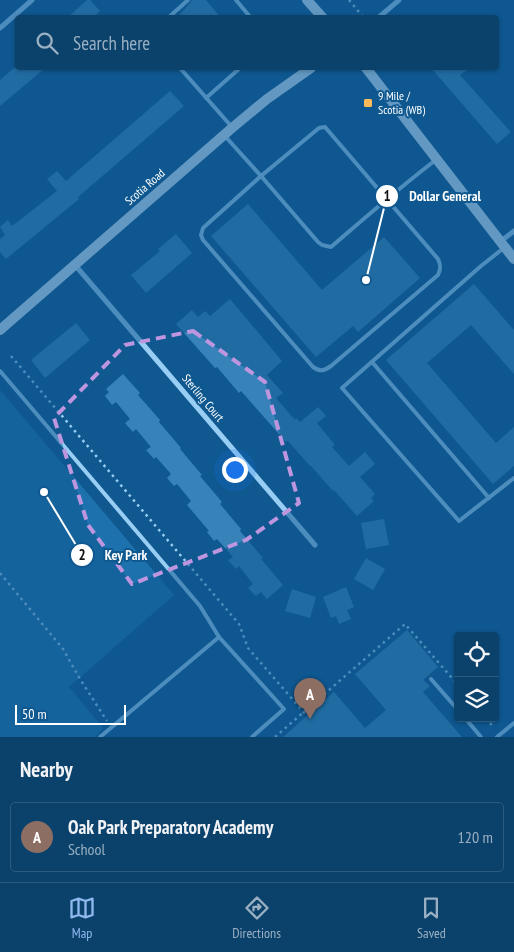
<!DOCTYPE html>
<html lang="en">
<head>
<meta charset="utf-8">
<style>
  :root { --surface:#0b426c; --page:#194d74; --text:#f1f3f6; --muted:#9ab0c2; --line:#2b5b7f; --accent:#90b9f0 }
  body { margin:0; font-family:"PT Sans Narrow",sans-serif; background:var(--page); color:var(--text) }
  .controls { position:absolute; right:15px; bottom:15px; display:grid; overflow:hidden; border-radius:5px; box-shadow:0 1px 4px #0004 }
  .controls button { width:45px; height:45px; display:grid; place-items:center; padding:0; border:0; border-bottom:1px solid var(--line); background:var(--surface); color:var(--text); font:25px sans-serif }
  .scale { position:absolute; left:15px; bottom:12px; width:111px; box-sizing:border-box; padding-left:5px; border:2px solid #fff; border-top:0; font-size:14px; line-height:18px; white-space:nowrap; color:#fff; -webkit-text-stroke:4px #0f5890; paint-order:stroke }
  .you { position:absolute; left:234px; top:469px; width:18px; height:18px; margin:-12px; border:4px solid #fff; border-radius:50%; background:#1a73e8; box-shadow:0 0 0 8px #1a73e833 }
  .badge { display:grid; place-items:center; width:32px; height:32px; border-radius:50%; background:var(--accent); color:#fff; font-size:16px; font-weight:700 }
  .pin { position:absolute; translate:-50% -41px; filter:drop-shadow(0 1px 2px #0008) }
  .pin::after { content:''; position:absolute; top:26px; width:18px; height:15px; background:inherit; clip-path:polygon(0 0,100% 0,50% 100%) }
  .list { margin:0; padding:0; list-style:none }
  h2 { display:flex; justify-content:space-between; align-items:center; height:65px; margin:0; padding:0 20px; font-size:21px }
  h2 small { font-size:16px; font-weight:400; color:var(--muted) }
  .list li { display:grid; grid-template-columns:32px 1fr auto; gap:15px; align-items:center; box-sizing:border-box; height:70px; margin:0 10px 10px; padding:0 10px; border:1px solid var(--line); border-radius:5px }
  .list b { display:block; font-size:19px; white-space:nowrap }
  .list p { margin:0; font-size:16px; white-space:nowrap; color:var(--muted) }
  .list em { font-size:16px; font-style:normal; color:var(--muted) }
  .icon { flex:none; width:28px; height:28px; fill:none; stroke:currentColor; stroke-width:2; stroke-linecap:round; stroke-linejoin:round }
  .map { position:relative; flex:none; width:514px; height:737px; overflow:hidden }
  .search { position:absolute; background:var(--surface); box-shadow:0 1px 4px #0004; left:15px; right:15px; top:15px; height:55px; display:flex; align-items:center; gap:12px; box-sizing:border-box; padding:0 18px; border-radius:5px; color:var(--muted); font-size:19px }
  .sheet { height:145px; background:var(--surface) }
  nav { display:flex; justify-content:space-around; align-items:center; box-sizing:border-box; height:70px; border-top:1px solid var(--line); background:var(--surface); font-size:14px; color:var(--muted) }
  nav a { display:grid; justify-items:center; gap:2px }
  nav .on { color:var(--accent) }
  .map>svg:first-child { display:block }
  .green { fill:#1d72ae }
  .building { fill:#3783b9 }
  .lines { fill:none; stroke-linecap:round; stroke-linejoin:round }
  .path { stroke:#98cef4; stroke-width:2.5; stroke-dasharray:2.5 4; stroke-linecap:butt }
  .lane { stroke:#98cef4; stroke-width:4 }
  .street { stroke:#98cef4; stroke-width:5 }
  .secondary { stroke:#c8e6fd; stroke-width:10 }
  .marked { fill:none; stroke:#bd96df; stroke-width:4; stroke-dasharray:10 6; stroke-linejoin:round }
  .poi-dot { fill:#ffba5b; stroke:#0f5890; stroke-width:2 }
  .labels { text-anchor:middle; stroke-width:4; stroke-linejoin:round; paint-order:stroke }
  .poi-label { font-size:12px; fill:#fff; stroke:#0f5890; text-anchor:start }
  .street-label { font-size:12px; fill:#fff; stroke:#0f5890 }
  .leader { fill:none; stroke:#fff; stroke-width:2 }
  .callout-dot { fill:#fff; stroke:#0f5890; stroke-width:2 }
  .mark-label { font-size:15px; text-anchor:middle; font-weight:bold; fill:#111 }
  .callout-label { font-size:14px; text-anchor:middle; font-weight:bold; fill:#fff; stroke:#0f5890; stroke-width:4; stroke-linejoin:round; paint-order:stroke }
</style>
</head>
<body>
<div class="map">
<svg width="514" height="737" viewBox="0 0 514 737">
  <rect width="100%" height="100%" fill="#0f5890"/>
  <polygon class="green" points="0,390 174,595 69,687 103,728 95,737 0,737"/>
  <g class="building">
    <polygon points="87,0 90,0 100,11 93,18 67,18"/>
    <polygon points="192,0 206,0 221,18 176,18 185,9"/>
    <polygon points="14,68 45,68 0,106 0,80"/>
    <polygon points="431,68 470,68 460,75 511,132 497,144"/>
    <polygon points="170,91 184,106 78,197 79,199 6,259 0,252 0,239 5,235 0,227 8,220 12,226 57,191 47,179 57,171 66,181"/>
    <polygon points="248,204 322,290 384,237 420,278 358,332 353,326 316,357 211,236"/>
    <polygon points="176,234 192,253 146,293 131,275 160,251 158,249"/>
    <polygon points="474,284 514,330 514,374 471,325 427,363 496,443 514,427 514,466 493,484 386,360"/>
    <polygon points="230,299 282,361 267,375 283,393 276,398 295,420 296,418 300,422 318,407 326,416 317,423 335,445 332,447 349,466 365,452 375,464 360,477 375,494 371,498 374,501 357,516 334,490 333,491 311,466 310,466 288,441 286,442 241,391 239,393 217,367 215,368 176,324 192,310 198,317 205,311 210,316"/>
    <polygon points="76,323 90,340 45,378 31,360"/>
    <polygon points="123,374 140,393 138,395 160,420 159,422 181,448 180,449 202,475 200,476 222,502 220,504 241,529 240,531 263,558 261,559 283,585 267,599 261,592 256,596 248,588 253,584 239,566 236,569 228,560 233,557 217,539 214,541 207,532 209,531 187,505 191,501 177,484 174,486 167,478 171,474 156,457 154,459 146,450 151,447 136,429 133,432 125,423 130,419 116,402 112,405 105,396 109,392 106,389"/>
    <polygon points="384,519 389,545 366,549 361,523"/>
    <polygon points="366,558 385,569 373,590 354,579"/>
    <polygon points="346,587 354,607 347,610 351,619 339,624 336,616 331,618 323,597"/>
    <polygon points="292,589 316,597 310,618 285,611"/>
    <polygon points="407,630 438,667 423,680 430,686 423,692 462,737 283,737 334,692 365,728 386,710 355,674"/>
  </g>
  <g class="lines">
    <g class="path">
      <polyline points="349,0 364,18"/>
      <polyline points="11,356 239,624 248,648 307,716"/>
      <polyline points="0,573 63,649 80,679 107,721"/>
      <polyline points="486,718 494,728"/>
      <polyline points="275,737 405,624 458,685"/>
    </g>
    <g class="lane">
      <polyline points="236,0 251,18"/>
      <polyline points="168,18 188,0"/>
      <polyline points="180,68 231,126"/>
      <polyline points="206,98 240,68"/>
      <path d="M224,135L261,176L203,228L201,235L203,240L313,367C320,372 324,371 331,366L438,275C441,269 441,265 438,259L325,127L319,128L261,176L318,242L322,245L331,247C366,217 400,187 437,159"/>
      <polyline points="505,247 481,266 342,388 459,521 514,478"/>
      <polyline points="372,362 489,498"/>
      <polyline points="0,371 200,606 219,637 284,709 252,737"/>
      <polyline points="431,679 458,710"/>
      <polyline points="465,718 481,737"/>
      <polyline points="100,737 219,637"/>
      <polyline points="497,737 514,723"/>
    </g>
    <g class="street">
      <polyline points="378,18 399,0"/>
      <polyline points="0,28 32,0"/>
      <polyline points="501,241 514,231"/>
      <polyline points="75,265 315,545"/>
    </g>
    <g class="secondary">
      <polyline points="307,0 323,18"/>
      <polyline points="366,68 514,259"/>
      <polyline points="0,330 232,128 267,99 311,68"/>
    </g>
  </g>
  <path d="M0 0H514V737H0ZM193,331L265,382L299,503L246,540L132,584L88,525L54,418L125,345Z" fill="#0f5890" fill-opacity=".55" fill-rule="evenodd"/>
  <path class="marked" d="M193,331L265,382L299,503L246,540L132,584L88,525L54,418L125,345Z"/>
  <rect class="poi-dot" x="363" y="98" width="10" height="10" rx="2.5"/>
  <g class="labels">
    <g class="poi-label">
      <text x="378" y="100">9 Mile /<tspan x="378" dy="14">Scotia (WB)</tspan></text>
    </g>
    <g class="street-label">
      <text transform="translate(145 187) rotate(-41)" y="4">Scotia Road</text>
      <text transform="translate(203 398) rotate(50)" y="4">Sterling Court</text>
    </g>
  </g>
  <path class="leader" d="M366 280L387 196M44 492L82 555"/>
  <g class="callout-dot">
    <circle cx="366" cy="280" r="5"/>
    <circle cx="44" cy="492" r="5"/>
    <circle cx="387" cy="196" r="12"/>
    <circle cx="82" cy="555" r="12"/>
  </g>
  <g class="mark-label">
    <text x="387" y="201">1</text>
    <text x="82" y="560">2</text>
  </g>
  <g class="callout-label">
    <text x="445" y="201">Dollar General</text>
    <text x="126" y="560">Key Park</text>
  </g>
</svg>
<div class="controls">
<button><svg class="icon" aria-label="locate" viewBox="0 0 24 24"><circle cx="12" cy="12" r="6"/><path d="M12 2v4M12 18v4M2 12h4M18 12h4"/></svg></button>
<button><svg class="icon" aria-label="layers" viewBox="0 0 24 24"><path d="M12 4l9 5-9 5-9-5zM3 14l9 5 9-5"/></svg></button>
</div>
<div class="scale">50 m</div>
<div class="you"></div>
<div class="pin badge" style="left:310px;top:719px;background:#8d6e63">A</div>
<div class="search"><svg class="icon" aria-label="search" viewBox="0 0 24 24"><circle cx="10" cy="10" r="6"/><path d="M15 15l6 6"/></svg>Search here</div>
</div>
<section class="sheet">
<h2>Nearby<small></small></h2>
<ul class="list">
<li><span class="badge" style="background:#8d6e63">A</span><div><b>Oak Park Preparatory Academy</b><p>School</p></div><em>120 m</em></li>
</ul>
</section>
<nav>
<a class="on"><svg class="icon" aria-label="map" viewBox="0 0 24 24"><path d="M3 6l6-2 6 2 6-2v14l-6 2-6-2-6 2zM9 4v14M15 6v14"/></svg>Map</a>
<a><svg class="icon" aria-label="directions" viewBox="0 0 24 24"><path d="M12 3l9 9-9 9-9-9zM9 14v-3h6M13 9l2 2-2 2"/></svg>Directions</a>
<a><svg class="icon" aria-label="saved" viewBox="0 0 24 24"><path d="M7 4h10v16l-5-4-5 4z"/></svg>Saved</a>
</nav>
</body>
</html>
